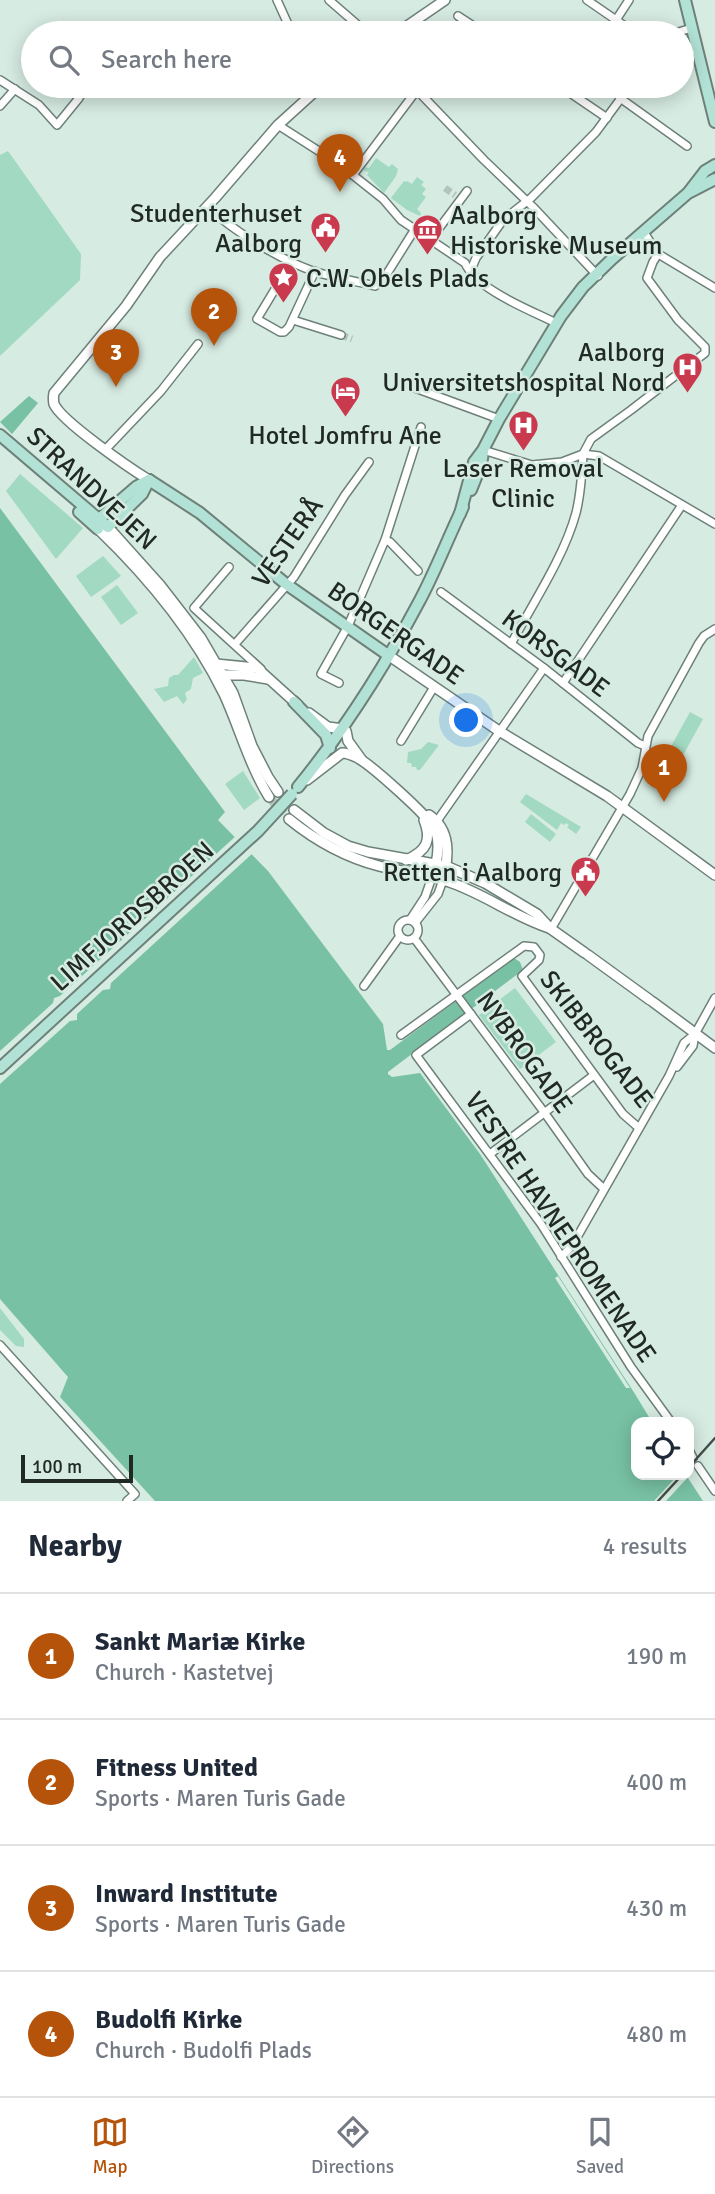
<!DOCTYPE html>
<html lang="en">
<head>
<meta charset="utf-8">
<style>
  :root { --surface:#fff; --page:#f6f6f7; --text:#1f2937; --muted:#747a83; --line:#e0e1e3; --accent:#b45309 }
  body { margin:0; font-family:Signika,sans-serif; background:var(--page); color:var(--text) }
  .controls { position:absolute; right:21px; bottom:21px; display:grid; overflow:hidden; border-radius:14px; box-shadow:0 4px 18px #0003 }
  .controls button { width:63px; height:63px; display:grid; place-items:center; padding:0; border:0; border-bottom:2px solid var(--line); background:var(--surface); color:var(--text); font:35px sans-serif }
  .scale { position:absolute; left:21px; bottom:18px; width:112px; box-sizing:border-box; padding-left:7px; border:4px solid #212925; border-top:0; font-size:19px; line-height:24px; white-space:nowrap; color:#212925; -webkit-text-stroke:5px #d6ebe2; paint-order:stroke }
  .you { position:absolute; left:467px; top:721px; width:24px; height:24px; margin:-18px; border:5px solid #fff; border-radius:50%; background:#1a73e8; box-shadow:0 0 0 10px #1a73e833 }
  .badge { display:grid; place-items:center; width:46px; height:46px; border-radius:50%; background:var(--accent); color:#fff; font-size:23px; font-weight:700 }
  .pin { position:absolute; translate:-50% -58px; filter:drop-shadow(0 2px 4px #0008) }
  .pin::after { content:''; position:absolute; top:37px; width:24px; height:21px; background:inherit; clip-path:polygon(0 0,100% 0,50% 100%) }
  .list { margin:0; padding:0; list-style:none }
  h2 { display:flex; justify-content:space-between; align-items:center; height:91px; margin:0; padding:0 28px; font-size:30px }
  h2 small { font-size:23px; font-weight:400; color:var(--muted) }
  .list li { display:grid; grid-template-columns:46px 1fr auto; gap:21px; align-items:center; box-sizing:border-box; height:126px; padding:0 28px; border-top:2px solid var(--line) }
  .list b { display:block; font-size:26px; white-space:nowrap }
  .list p { margin:0; font-size:23px; white-space:nowrap; color:var(--muted) }
  .list em { font-size:23px; font-style:normal; color:var(--muted) }
  .icon { flex:none; width:38px; height:38px; fill:none; stroke:currentColor; stroke-width:2; stroke-linecap:round; stroke-linejoin:round }
  .map { position:relative; flex:none; width:715px; height:1501px; overflow:hidden }
  .search { position:absolute; background:var(--surface); box-shadow:0 4px 18px #0003; left:21px; right:21px; top:21px; height:77px; display:flex; align-items:center; gap:18px; box-sizing:border-box; padding:0 24px; border-radius:38px; color:var(--muted); font-size:26px }
  .sheet { height:595px; background:var(--surface) }
  nav { display:flex; justify-content:space-around; align-items:center; box-sizing:border-box; height:98px; border-top:2px solid var(--line); background:var(--surface); font-size:19px; color:var(--muted) }
  nav a { display:grid; justify-items:center; gap:4px }
  nav .on { color:var(--accent) }
  .map>svg:first-child { display:block }
  .green { fill:#a2d9c2 }
  .water { fill:#78c1a4 }
  .pier { fill:#d6ebe2 }
  .lines { fill:none; stroke-linecap:round; stroke-linejoin:round }
  .minor-tunnel { stroke:#b2c4bc; stroke-width:7; stroke-dasharray:7 3.5; stroke-linecap:butt }
  .tertiary-tunnel { stroke:#b2c4bc; stroke-width:9; stroke-dasharray:9 4.5; stroke-linecap:butt }
  .minor-casing { stroke:#6e8179; stroke-width:10 }
  .tertiary-casing { stroke:#6e8179; stroke-width:12 }
  .secondary-casing { stroke:#6e8179; stroke-width:14 }
  .minor { stroke:#fff; stroke-width:7 }
  .tertiary { stroke:#fff; stroke-width:9 }
  .secondary { stroke:#b2e2d6; stroke-width:10 }
  .rail { stroke:#434e49; stroke-width:2.5 }
  .secondary-bridge-casing { stroke:#6e8179; stroke-width:14; stroke-linecap:butt }
  .secondary-bridge { stroke:#b2e2d6; stroke-width:10 }
  .labels { text-anchor:middle; stroke-width:5; stroke-linejoin:round; paint-order:stroke }
  .poi-label { font-size:26px; fill:#212925; stroke:#d6ebe2; text-anchor:end }
  .street-label { font-size:26px; fill:#212925; stroke:#d6ebe2 }
</style>
</head>
<body>
<div class="map">
<svg width="715" height="1501" viewBox="0 0 715 1501">
  <rect width="100%" height="100%" fill="#d6ebe2"/>
  <g class="green">
    <polygon points="8,151 81,254 80,280 0,356 0,155"/>
    <polygon points="376,158 389,167 392,164 398,169 396,176 384,193 367,175 369,172 364,171 364,167 369,168"/>
    <polygon points="417,177 424,182 421,185 426,189 422,194 426,197 417,209 421,213 420,216 407,210 391,198 404,181 406,182 407,181 412,184"/>
    <polygon points="20,474 83,528 56,559 6,491"/>
    <polygon points="103,556 121,576 91,597 76,576"/>
    <polygon points="117,585 138,613 121,625 101,597"/>
    <polygon points="194,657 203,673 193,678 191,689 185,693 187,700 183,704 177,696 164,702 154,689 168,686 169,678 174,675 178,675"/>
    <polygon points="690,712 703,719 682,757 669,750"/>
    <polygon points="428,742 439,745 420,770 417,770 416,767 412,767 411,763 407,763 408,752 421,749"/>
    <polygon points="243,771 260,798 244,810 225,784"/>
    <polygon points="526,794 581,827 576,834 567,827 569,825 566,823 564,825 561,823 557,830 520,802"/>
    <polygon points="531,814 556,834 550,842 525,822"/>
    <polygon points="515,988 556,1042 520,1069 479,1015"/>
    <polygon points="0,1308 24,1339 24,1347 16,1346 0,1330"/>
  </g>
  <g class="water">
    <polygon points="29,396 38,403 12,434 0,422"/>
    <polygon points="0,508 225,812 218,820 268,871 383,1024 387,1050 390,1050 514,958 520,962 523,970 388,1072 388,1074 392,1077 420,1073 480,1154 635,1394 652,1422 636,1422 636,1475 686,1475 703,1501 155,1501 60,1397 68,1377 0,1299"/>
  </g>
  <g class="pier">
    <polygon points="237,835 254,852 111,983 110,989 103,990 77,1014 77,1020 70,1021 0,1084 0,1051 53,1003 54,998 60,996"/>
    <polygon points="558,1276 630,1388 631,1388 626,1388 555,1278"/>
    <polygon points="689,1473 690,1475 666,1501 654,1501 678,1475"/>
  </g>
  <g class="lines">
    <g class="minor-tunnel">
      <polyline points="445,188 455,195"/>
      <polyline points="341,335 352,339"/>
    </g>
    <polyline class="tertiary-tunnel" points="269,797 289,819"/>
    <defs>
      <g id="minor">
        <polyline points="277,0 292,33"/>
        <polyline points="329,0 367,33"/>
        <polyline points="587,0 635,33"/>
        <polyline points="458,16 484,33"/>
        <polyline points="616,20 629,0"/>
        <polyline points="106,33 108,27"/>
        <polyline points="675,33 692,28"/>
        <polyline points="0,80 39,105 57,125 79,98 85,86"/>
        <polyline points="413,86 484,160 533,207 598,276"/>
        <polyline points="560,86 607,118"/>
        <polyline points="620,98 687,146"/>
        <polyline points="0,106 15,89"/>
        <path d="M278,125L339,164L383,199L401,220L465,263C477,290 530,310 556,323"/>
        <polyline points="353,175 417,90"/>
        <path d="M208,207C233,231 282,261 316,272C335,278 356,281 375,286L383,280L415,229"/>
        <polyline points="643,231 658,254"/>
        <polyline points="637,237 645,246 715,288"/>
        <polyline points="431,239 467,191"/>
        <polyline points="289,260 289,266 257,319 280,332 284,332 289,327 315,271"/>
        <polyline points="470,272 476,258 503,220 531,198 596,132 630,86"/>
        <polyline points="293,320 341,335"/>
        <polyline points="415,388 499,419"/>
        <polyline points="105,450 161,391 198,344"/>
        <polyline points="483,450 532,465 562,462 583,454 591,439 631,410 705,353 705,347 678,320 647,278 653,262 658,254"/>
        <polyline points="385,540 390,542 418,571"/>
        <polyline points="229,567 194,608 261,669"/>
        <polyline points="441,592 544,668 638,743 645,746"/>
        <polyline points="235,644 294,577 345,495 369,462"/>
        <path d="M511,644C533,603 564,557 576,513C581,493 582,474 583,454L599,456L715,524"/>
        <polyline points="339,683 321,674 348,626 385,540 421,427"/>
        <polyline points="563,683 682,505"/>
        <polyline points="401,741 434,687"/>
        <polyline points="437,821 544,668"/>
        <circle cx="408" cy="930" r="10"/>
        <polyline points="410,920 425,897 432,877"/>
        <polyline points="415,923 438,894 443,880"/>
        <polyline points="551,929 630,794 642,768 648,736 699,643 704,636 715,629"/>
        <polyline points="414,938 544,1112 588,1174 604,1189"/>
        <polyline points="364,986 400,936"/>
        <polyline points="471,1014 416,1055 541,1224 631,1367 671,1422"/>
        <polyline points="401,1035 524,946 534,947 540,955 539,960 522,976 623,1114 639,1128"/>
        <polyline points="677,1067 693,1046 695,1034 715,998"/>
        <polyline points="490,1154 594,1075"/>
        <polyline points="561,1257 572,1246 669,1076 684,1043 695,1034"/>
        <polyline points="0,1345 135,1494 127,1501"/>
        <polyline points="689,1450 693,1458"/>
        <polyline points="698,1466 715,1491"/>
      </g>
      <g id="tertiary">
        <polyline points="397,33 445,0"/>
        <path d="M149,480C131,469 61,421 54,404C53,399 53,398 54,393L126,306L160,257L215,198L278,125L321,86"/>
        <polyline points="108,527 160,585 201,638 233,693 252,746 268,777 278,792"/>
        <path d="M98,529C148,577 193,631 224,694C240,729 249,764 269,797"/>
        <polyline points="388,655 499,731 607,796 715,875"/>
        <polyline points="216,664 257,668 298,705"/>
        <polyline points="218,675 244,675 268,679"/>
        <polyline points="309,713 328,727 343,729"/>
        <polyline points="346,731 348,741 361,759"/>
        <path d="M307,780L342,753C348,753 352,755 358,758C372,766 429,816 435,830C440,842 438,856 435,868"/>
        <polyline points="294,810 324,833 348,846 368,852 446,866 485,883 537,914 551,929 585,953"/>
        <path d="M429,815C451,830 449,856 443,880"/>
        <path d="M289,819C316,841 345,857 379,866C403,872 428,874 452,883C486,895 515,917 549,928"/>
        <path d="M406,860C427,851 432,840 424,820"/>
        <polyline points="588,955 650,1000"/>
        <polyline points="653,1002 715,1048"/>
      </g>
      <g id="secondary">
        <polyline points="685,0 715,122"/>
        <polyline points="690,192 715,179"/>
        <polyline points="0,435 108,527"/>
        <polyline points="149,480 200,513 286,584 388,655"/>
        <polyline points="471,490 481,465 483,452"/>
        <polyline points="79,512 98,529"/>
        <polyline points="460,514 474,462 483,450 499,419 561,316 583,287 612,259 688,193 705,171 715,165"/>
        <polyline points="99,519 136,487 149,480"/>
        <polyline points="108,527 142,494 149,480"/>
        <polyline points="294,702 326,735 330,748"/>
        <path d="M298,787C345,729 385,666 420,600C436,570 448,538 463,507"/>
        <polyline points="0,1068 163,918"/>
      </g>
    </defs>
    <use href="#minor" class="minor-casing"/>
    <use href="#tertiary" class="tertiary-casing"/>
    <use href="#secondary" class="secondary-casing"/>
    <use href="#minor" class="minor"/>
    <use href="#tertiary" class="tertiary"/>
    <use href="#secondary" class="secondary"/>
    <g class="rail">
      <polyline points="689,1467 715,1438"/>
      <polyline points="658,1501 682,1475"/>
    </g>
    <defs>
      <polyline id="secondary-bridge" points="163,918 258,831 292,794"/>
    </defs>
    <use href="#secondary-bridge" class="secondary-bridge-casing"/>
    <use href="#secondary-bridge" class="secondary-bridge"/>
  </g>
  <defs>
    <symbol id="civic-pin" viewBox="-11 -11 22 30"><path d="M0 17L-7.5 6A9.5 9.5 0 1 1 7.5 6Z" fill="#ca3a4f" stroke="#d6ebe2"/><path d="M-.6-6.5H3V-4.5H.6V-3L4-1V1h2V6H-6V1h2V-1L-.6-3ZM-1.2 2.5V6h2.4V2.5Z" fill="#fff"/></symbol>
    <symbol id="museum-pin" viewBox="-11 -11 22 30"><path d="M0 17L-7.5 6A9.5 9.5 0 1 1 7.5 6Z" fill="#ca3a4f" stroke="#d6ebe2"/><path d="M0-6L6-3V-2H-6V-3ZM-5-1h2V3h-2ZM-1-1h2V3h-2ZM3-1h2V3H3ZM-6 4H6V6H-6Z" fill="#fff"/></symbol>
    <symbol id="sight-pin" viewBox="-11 -11 22 30"><path d="M0 17L-7.5 6A9.5 9.5 0 1 1 7.5 6Z" fill="#ca3a4f" stroke="#d6ebe2"/><path d="M0-6L1.8-2.2L6-1.7L2.9 1.2L3.7 5.4L0 3.3L-3.7 5.4L-2.9 1.2L-6-1.7L-1.8-2.2Z" fill="#fff"/></symbol>
    <symbol id="hospital-pin" viewBox="-11 -11 22 30"><path d="M0 17L-7.5 6A9.5 9.5 0 1 1 7.5 6Z" fill="#ca3a4f" stroke="#d6ebe2"/><path d="M-5-5h3v3.5h4V-5h3V5h-3V1.5h-4V5h-3Z" fill="#fff"/></symbol>
    <symbol id="hotel-pin" viewBox="-11 -11 22 30"><path d="M0 17L-7.5 6A9.5 9.5 0 1 1 7.5 6Z" fill="#ca3a4f" stroke="#d6ebe2"/><path d="M-6-4.5h1.5V1H6V5H4.5V3h-9V5H-6ZM-4 0a1.8 1.8 0 1 1 3.6 0ZM.5 0V-2.5h3Q6-2.5 6 0Z" fill="#fff"/></symbol>
  </defs>
  <g fill-rule="evenodd">
    <use href="#civic-pin" x="308" y="210" width="35" height="47"/>
    <use href="#museum-pin" x="410" y="212" width="35" height="47"/>
    <use href="#sight-pin" x="266" y="260" width="35" height="47"/>
    <use href="#hospital-pin" x="670" y="350" width="35" height="47"/>
    <use href="#hotel-pin" x="328" y="374" width="35" height="47"/>
    <use href="#hospital-pin" x="506" y="408" width="35" height="47"/>
    <use href="#civic-pin" x="568" y="854" width="35" height="47"/>
  </g>
  <g class="labels">
    <g class="poi-label">
      <text x="302" y="222">Studenterhuset<tspan x="302" dy="30">Aalborg</tspan></text>
      <text x="450" y="224" text-anchor="start">Aalborg<tspan x="450" dy="30">Historiske Museum</tspan></text>
      <text x="306" y="287" text-anchor="start">C.W. Obels Plads</text>
      <text x="665" y="361">Aalborg<tspan x="665" dy="30">Universitetshospital Nord</tspan></text>
      <text x="345" y="444" text-anchor="middle">Hotel Jomfru Ane</text>
      <text x="523" y="477" text-anchor="middle">Laser Removal<tspan x="523" dy="30">Clinic</tspan></text>
      <text x="562" y="881">Retten i Aalborg</text>
    </g>
    <g class="street-label">
      <text transform="translate(92 488) rotate(43)" y="9">STRANDVEJEN</text>
      <text transform="translate(287 542) rotate(-55)" y="9">VESTERÅ</text>
      <text transform="translate(396 633) rotate(35)" y="9">BORGERGADE</text>
      <text transform="translate(556 653) rotate(37)" y="9">KORSGADE</text>
      <text transform="translate(132 916) rotate(-42)" y="9">LIMFJORDSBROEN</text>
      <text transform="translate(597 1039) rotate(52)" y="9">SKIBBROGADE</text>
      <text transform="translate(525 1052) rotate(54)" y="9">NYBROGADE</text>
      <text transform="translate(561 1227) rotate(56)" y="9">VESTRE HAVNEPROMENADE</text>
    </g>
  </g>
</svg>
<div class="controls">
<button><svg class="icon" aria-label="locate" viewBox="0 0 24 24"><circle cx="12" cy="12" r="6"/><path d="M12 2v4M12 18v4M2 12h4M18 12h4"/></svg></button>
</div>
<div class="scale">100 m</div>
<div class="you"></div>
<div class="pin badge" style="left:664px;top:802px">1</div>
<div class="pin badge" style="left:214px;top:346px">2</div>
<div class="pin badge" style="left:116px;top:387px">3</div>
<div class="pin badge" style="left:340px;top:192px">4</div>
<div class="search"><svg class="icon" aria-label="search" viewBox="0 0 24 24"><circle cx="10" cy="10" r="6"/><path d="M15 15l6 6"/></svg>Search here</div>
</div>
<section class="sheet">
<h2>Nearby<small>4 results</small></h2>
<ul class="list">
<li><span class="badge">1</span><div><b>Sankt Mariæ Kirke</b><p>Church · Kastetvej</p></div><em>190 m</em></li>
<li><span class="badge">2</span><div><b>Fitness United</b><p>Sports · Maren Turis Gade</p></div><em>400 m</em></li>
<li><span class="badge">3</span><div><b>Inward Institute</b><p>Sports · Maren Turis Gade</p></div><em>430 m</em></li>
<li><span class="badge">4</span><div><b>Budolfi Kirke</b><p>Church · Budolfi Plads</p></div><em>480 m</em></li>
</ul>
</section>
<nav>
<a class="on"><svg class="icon" aria-label="map" viewBox="0 0 24 24"><path d="M3 6l6-2 6 2 6-2v14l-6 2-6-2-6 2zM9 4v14M15 6v14"/></svg>Map</a>
<a><svg class="icon" aria-label="directions" viewBox="0 0 24 24"><path d="M12 3l9 9-9 9-9-9zM9 14v-3h6M13 9l2 2-2 2"/></svg>Directions</a>
<a><svg class="icon" aria-label="saved" viewBox="0 0 24 24"><path d="M7 4h10v16l-5-4-5 4z"/></svg>Saved</a>
</nav>
</body>
</html>
